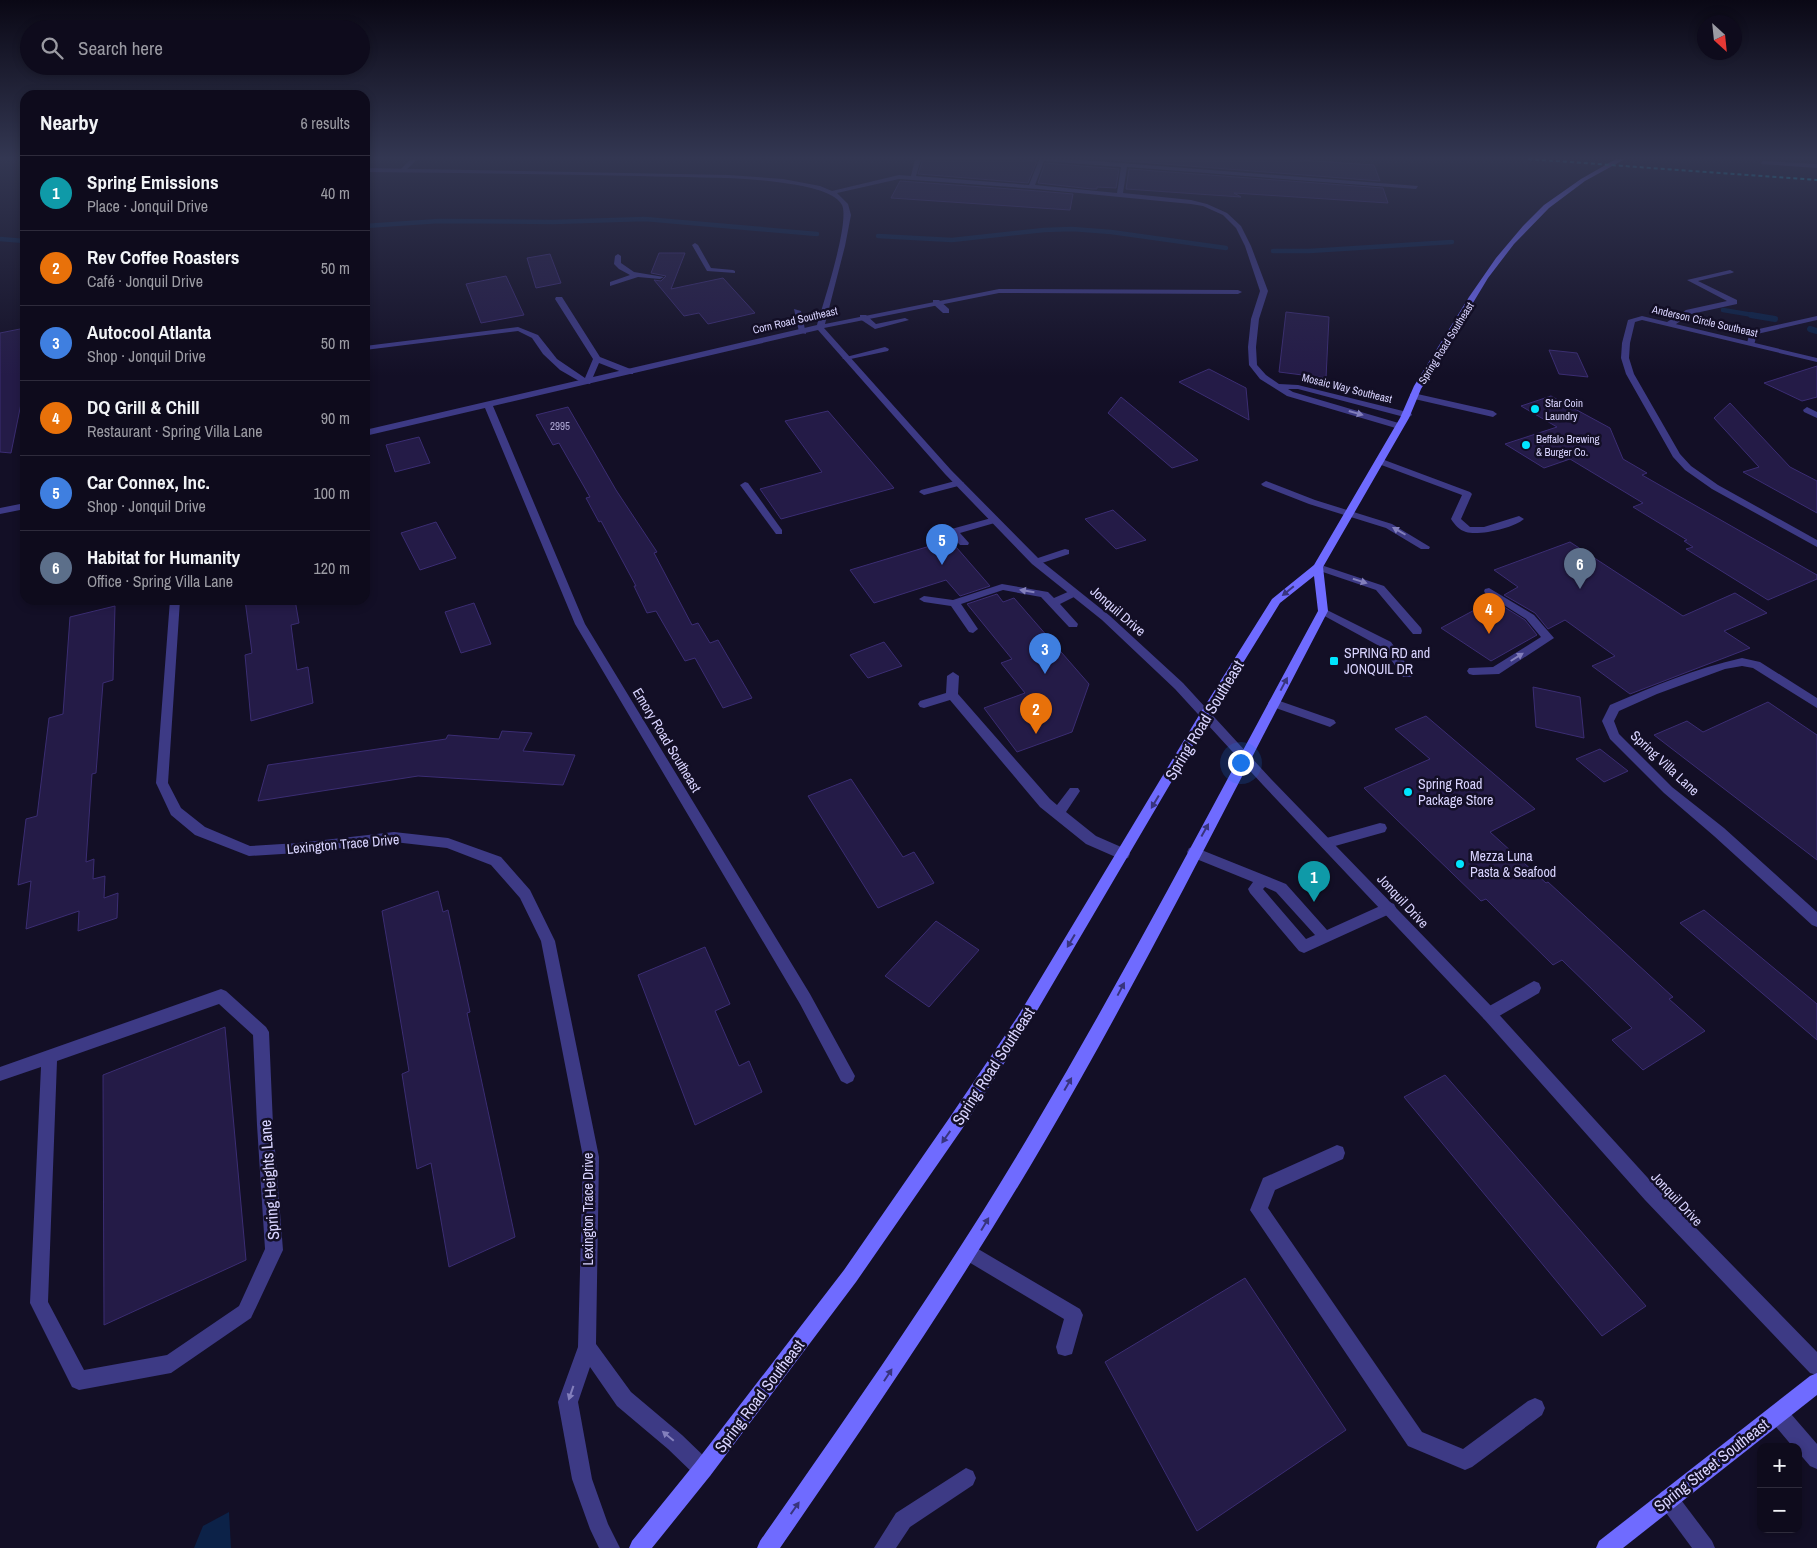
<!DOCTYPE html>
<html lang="en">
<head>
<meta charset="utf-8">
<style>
  :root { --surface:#0e0b1c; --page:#1c1929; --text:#f1f3f6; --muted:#9b9ba3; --line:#2e2b3b; --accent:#0f766e }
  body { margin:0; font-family:"Archivo Narrow",sans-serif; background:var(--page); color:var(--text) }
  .controls { position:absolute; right:15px; bottom:15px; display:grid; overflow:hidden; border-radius:10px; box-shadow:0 2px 8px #0003 }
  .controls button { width:45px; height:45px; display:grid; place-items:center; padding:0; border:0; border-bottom:1px solid var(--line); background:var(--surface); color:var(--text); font:25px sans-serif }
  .compass { position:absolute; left:1697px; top:15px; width:45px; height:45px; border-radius:50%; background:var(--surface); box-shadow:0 2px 8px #0003; rotate:153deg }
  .you { position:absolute; left:1240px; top:762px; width:18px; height:18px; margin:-12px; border:4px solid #fff; border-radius:50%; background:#1a73e8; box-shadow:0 0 0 8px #1a73e833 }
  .badge { display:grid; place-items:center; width:32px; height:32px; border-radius:50%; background:var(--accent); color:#fff; font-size:16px; font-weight:700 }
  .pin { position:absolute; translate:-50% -41px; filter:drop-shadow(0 1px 2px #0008) }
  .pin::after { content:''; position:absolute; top:26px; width:18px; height:15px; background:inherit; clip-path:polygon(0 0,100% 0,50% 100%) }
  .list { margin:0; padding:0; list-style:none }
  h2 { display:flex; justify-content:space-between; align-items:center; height:65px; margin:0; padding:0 20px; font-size:21px }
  h2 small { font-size:16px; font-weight:400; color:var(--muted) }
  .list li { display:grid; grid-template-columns:32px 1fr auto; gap:15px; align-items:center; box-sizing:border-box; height:75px; padding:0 20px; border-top:1px solid var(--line) }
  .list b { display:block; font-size:19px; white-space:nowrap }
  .list p { margin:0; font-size:16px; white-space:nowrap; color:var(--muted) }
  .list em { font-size:16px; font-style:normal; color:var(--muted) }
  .icon { flex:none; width:28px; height:28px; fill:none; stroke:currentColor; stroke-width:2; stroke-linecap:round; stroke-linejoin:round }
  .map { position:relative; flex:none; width:1817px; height:1548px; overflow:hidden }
  .search { position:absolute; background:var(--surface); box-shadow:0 2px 8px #0003; left:20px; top:20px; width:350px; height:55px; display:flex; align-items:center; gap:12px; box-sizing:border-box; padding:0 18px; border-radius:28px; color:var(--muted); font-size:19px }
  .panel { position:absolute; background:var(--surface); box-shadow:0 2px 8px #0003; left:20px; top:90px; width:350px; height:515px; border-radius:15px }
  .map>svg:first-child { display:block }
  .water { fill:#0c2248 }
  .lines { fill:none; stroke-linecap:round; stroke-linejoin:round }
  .stream-far1 { stroke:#0c2248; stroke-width:4.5 }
  .stream { stroke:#0c2248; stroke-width:6 }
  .building { fill:#241b47; stroke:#3b2d73 }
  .lane { fill:#3d3a85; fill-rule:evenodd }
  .street { fill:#3d3a85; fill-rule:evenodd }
  .secondary { fill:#6f6bff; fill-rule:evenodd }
  .rail { stroke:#00e5ff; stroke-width:2; stroke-dasharray:4 3; stroke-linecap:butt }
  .oneway { fill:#837fbc }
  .oneway2 { fill:#38347d }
  .poi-dot { fill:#00e5ff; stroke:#130f26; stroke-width:2 }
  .labels { text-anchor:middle; stroke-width:5; stroke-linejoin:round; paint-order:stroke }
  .far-street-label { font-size:11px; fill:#d9d4ff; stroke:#130f26 }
  .far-poi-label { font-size:11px; fill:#d9d4ff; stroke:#130f26; text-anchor:start }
  .number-label { font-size:11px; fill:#aca6d1 }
  .street-label { font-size:14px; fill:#d9d4ff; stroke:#130f26 }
  .poi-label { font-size:14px; fill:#d9d4ff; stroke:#130f26; text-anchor:start }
  .near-street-label { font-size:16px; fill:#d9d4ff; stroke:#130f26 }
</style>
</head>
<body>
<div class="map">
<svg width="1817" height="1548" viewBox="0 0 1817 1548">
  <rect width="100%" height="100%" fill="#130f26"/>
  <polygon class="water" points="229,1512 231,1548 194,1548 203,1526"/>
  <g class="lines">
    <g class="stream-far1">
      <polyline points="365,226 439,221 553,222 645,219 817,234"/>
      <polyline points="878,236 952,240 1044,230 1072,229 1111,232 1226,248"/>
      <polyline points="0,239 25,241"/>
      <polyline points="1273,251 1309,251 1452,242"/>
      <polyline points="1723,310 1759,316"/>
    </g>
    <g class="stream">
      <polyline points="1751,315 1775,319"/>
      <polyline points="1810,329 1817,331"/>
    </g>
  </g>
  <g class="building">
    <polygon points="923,159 1013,159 1037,161 1028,183 918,174"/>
    <polygon points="1099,159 1285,159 1374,165 1380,181"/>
    <polygon points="1045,163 1119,169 1116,188 1097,187 1097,189 1092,189 1038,183"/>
    <polygon points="1129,169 1383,188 1388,203 1234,193 1241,197 1126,189"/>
    <polygon points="900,181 1038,191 1073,194 1070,210 891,198"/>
    <polygon points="659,253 685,253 671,289 723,278 755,313 708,324 699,313 684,316 654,280 661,281 666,276 651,273"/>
    <polygon points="550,254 561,283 536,288 527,258"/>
    <polygon points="506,276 524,315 481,323 466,284"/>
    <polygon points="1286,312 1329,317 1326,378 1279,372"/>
    <polygon points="25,328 25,384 11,453 0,452 0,333"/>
    <polygon points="1549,350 1577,353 1588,377 1559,374"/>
    <polygon points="1817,366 1817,397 1802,401 1764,383"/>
    <polygon points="1209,369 1246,388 1249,420 1179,382"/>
    <polygon points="1551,396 1610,428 1623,459 1647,473 1642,475 1817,575 1817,579 1768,600 1686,549 1693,547 1684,541 1687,540 1633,507 1643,503 1570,459 1544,468 1505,444 1557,427 1521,406"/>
    <polygon points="1121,397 1198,460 1172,468 1108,413"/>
    <polygon points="1730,403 1790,467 1817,481 1817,513 1743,472 1759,467 1714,418"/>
    <polygon points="568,407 616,490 657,552 654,553 692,625 698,623 710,643 718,640 752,698 723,708 695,658 685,661 656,611 647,613 634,586 636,586 601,521 599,522 586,498 590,497 559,443 553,445 536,415"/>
    <polygon points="828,411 894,488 781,519 760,489 822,472 785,421"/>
    <polygon points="419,437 430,463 395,472 386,445"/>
    <polygon points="1113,510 1146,540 1116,549 1085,519"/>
    <polygon points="436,522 456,558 420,570 401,533"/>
    <polygon points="950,540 990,586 960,596 946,580 874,603 850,570"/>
    <polygon points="1570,542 1683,616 1735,593 1767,613 1724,631 1750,648 1630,694 1592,666 1615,656 1565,620 1548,629 1535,613 1504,595 1518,587 1494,570"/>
    <polygon points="997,594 1003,602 1014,598 1089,684 1072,732 1017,752 984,708 1025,693 1001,663 1012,659 967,604"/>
    <polygon points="245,600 295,600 299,623 291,625 297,670 308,667 313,703 251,721 245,655 252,653"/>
    <polygon points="1493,600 1525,620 1537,635 1491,661 1441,628"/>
    <polygon points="474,603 491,644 461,653 445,612"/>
    <polygon points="115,606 113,680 103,683 96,773 92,774 86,862 94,859 93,879 105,876 104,898 118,893 117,918 78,931 79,911 26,929 31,881 18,885 26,819 37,816 49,718 63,714 70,617"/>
    <polygon points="884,642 902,666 868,678 850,655"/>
    <polygon points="1533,687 1580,697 1584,738 1536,727"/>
    <polygon points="1768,702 1817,735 1817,860 1654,735 1687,721 1703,732"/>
    <polygon points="1426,716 1535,809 1490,832 1546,883 1548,882 1673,997 1669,999 1705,1031 1643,1070 1612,1040 1632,1028 1562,960 1553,965 1486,899 1481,901 1364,788 1430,759 1395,729"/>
    <polygon points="502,731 532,733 523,751 575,755 563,785 418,776 258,801 268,765 446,739 448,735 499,739"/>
    <polygon points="1600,749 1628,771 1604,782 1576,759"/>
    <polygon points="851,779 903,857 914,852 934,883 878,908 808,796"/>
    <polygon points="438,891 443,912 448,910 470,1012 467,1013 515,1237 449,1267 431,1163 417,1169 402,1074 409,1071 382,911"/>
    <polygon points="1704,910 1817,1004 1817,1040 1680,923"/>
    <polygon points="936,921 979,950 929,1007 885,976"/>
    <polygon points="705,947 730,1004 715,1011 739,1066 749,1061 762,1092 695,1125 638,975"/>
    <polygon points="225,1027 246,1260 104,1325 103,1075"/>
    <polygon points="1445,1075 1646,1306 1602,1336 1404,1097"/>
    <polygon points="1245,1278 1346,1430 1197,1531 1105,1362"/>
  </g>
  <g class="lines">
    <g class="lane">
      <polygon points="411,159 418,159 405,171 401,171 401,169"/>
      <polygon points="1763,161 1817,164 1817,168 1761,164"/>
      <polygon points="695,243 698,245 711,268 733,270 735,271 735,273 707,271 692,245"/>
      <polygon points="618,254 621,256 621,263 634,272 664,277 660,279 638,277 610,286 610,282 630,275 619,269 614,264 615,256"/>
      <polygon points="1730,270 1734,272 1732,273 1698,281 1737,300 1737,304 1691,314 1673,326 1667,326 1667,322 1686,310 1727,301 1687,280"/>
      <polygon points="556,297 562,297 600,357 633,370 633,374 627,374 599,363 590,384 579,381 560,370 543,354 532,338 518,331 365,350 365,346 518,327 538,335 557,359 585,378 593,359 555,299"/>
      <polygon points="933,300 939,300 949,309 949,313 943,313 933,304"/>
      <polygon points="794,309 801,311 806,334 799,332"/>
      <polygon points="860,315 866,315 876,324 905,318 909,320 875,329 860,319"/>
      <polygon points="1817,316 1817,320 1757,334 1754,345 1747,343 1750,331"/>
      <polygon points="885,347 889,349 888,351 846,360 842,358"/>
      <polygon points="1413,393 1493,411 1497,414 1493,417 1410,398 1410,394"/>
      <polygon points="1807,407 1817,412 1817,418 1804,412 1803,410"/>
      <path d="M1379,458L1470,492L1472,494L1461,519L1470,527H1484L1519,516L1524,519C1514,528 1479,536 1466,532C1459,530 1455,525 1451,519L1462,495L1376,463V459Z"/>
      <polygon points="959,480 964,483 962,485 924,495 919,492 921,490"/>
      <polygon points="1266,481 1315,500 1392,524 1430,547 1429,549 1421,549 1386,528 1309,504 1263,486 1261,484"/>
      <polygon points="745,482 748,483 782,530 782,534 776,534 740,485"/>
      <polygon points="995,517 998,518 998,522 960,533 969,543 968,545 960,545 951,535 941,538 936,535 937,533"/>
      <polygon points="1065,549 1069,550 1069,554 1036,565 1031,562 1032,560"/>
      <polygon points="1318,564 1384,586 1421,628 1422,631 1421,634 1413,634 1376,590 1314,569 1313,567 1314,565"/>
      <polygon points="1002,584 1048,592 1054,598 1070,591 1078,591 1079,593 1078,595 1060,604 1078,624 1077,627 1069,627 1041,597 1003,590 961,604 978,629 973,633 969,632 951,606 924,602 919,599 924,596 953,600"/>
      <polygon points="1489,588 1534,615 1554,638 1499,674 1473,675 1469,674 1467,671 1469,668 1493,667 1541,637 1526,619 1485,593 1484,591 1485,589"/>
      <polygon points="1323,608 1391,642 1413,674 1411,677 1403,677 1383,648 1319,613 1318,611 1319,609"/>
      <polygon points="953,672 959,676 958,694 1050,799 1057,805 1070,788 1078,788 1080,791 1066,812 1096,836 1128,850 1130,854 1128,858 1123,859 1118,858 1086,844 1040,807 950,700 924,708 920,707 918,704 920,701 946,693 947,676"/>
      <polygon points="1274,699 1334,720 1336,723 1330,727 1270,706 1268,703 1270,700"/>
      <polygon points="1380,823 1385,824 1387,828 1385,832 1328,848 1323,847 1321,843 1323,839"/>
      <path d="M1194,847L1286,884L1327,930L1389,902L1394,904L1396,908L1394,912L1304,953L1299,951L1250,893L1248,889L1253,882L1189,856L1187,852L1189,848ZM1265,887L1276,892L1315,935L1306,939L1263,889Z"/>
      <polygon points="1534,981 1539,983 1541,988 1539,993 1494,1019 1489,1021 1484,1019 1481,1014 1484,1009"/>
      <polygon points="1337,1145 1343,1147 1345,1153 1343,1159 1275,1190 1268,1208 1422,1432 1463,1449 1528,1401 1535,1398 1542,1401 1545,1408 1542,1415 1472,1467 1465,1470 1408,1446 1250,1210 1263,1178"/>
      <polygon points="968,1243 1080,1309 1083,1315 1072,1354 1065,1356 1058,1354 1056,1347 1064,1319 962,1258 959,1252 962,1246"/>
      <polygon points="966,1468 973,1471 976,1478 973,1485 910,1527 896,1548 874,1548 896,1513"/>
      <polygon points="1668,1489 1675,1492 1712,1541 1715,1548 1692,1548 1661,1506 1658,1499 1661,1492"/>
    </g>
    <g class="street">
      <path d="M915,159H921L916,176L1029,185L1039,160L1037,159H1069L1418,186L1416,189L1127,167L1123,193L1191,200L1207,204L1227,213L1241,226L1251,246L1268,291L1259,319L1256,347L1257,365L1266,375L1279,384L1298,385L1411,413L1412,415L1408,418L1298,389H1288L1293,392L1402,424V428L1399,429L1287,396L1260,379L1249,365L1248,347L1251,319L1260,291L1245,246L1236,228L1223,215L1203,206L1191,204L1038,189L899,179L837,193L848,204L851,215L845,246L825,324L999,289L1238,290L1242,292L1238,294L999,293L824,328L951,470L1040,560L1110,616L1183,683L1271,779L1494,1009L1657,1188L1817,1352V1375L1810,1373L1645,1200L1484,1019L1263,785L1175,689L1102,620L1032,564L945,474L818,330L493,406L585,624L810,994L855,1076L853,1081L847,1084L841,1081L800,1004L575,624L485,408L365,436V430L817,325C823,304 850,222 842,205C834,190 799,185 784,183C737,176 688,178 640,176C549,174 457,173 365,172V168L729,175L783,179L820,186L832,191L899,175L911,176ZM1044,161L1121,167L1117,193L1035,185Z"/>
      <polygon points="1642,316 1817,358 1817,362 1642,320 1635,322 1630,343 1629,358 1634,374 1680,454 1691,466 1718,485 1817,540 1817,547 1712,489 1685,470 1673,457 1626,374 1621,358 1622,343 1628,320"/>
      <polygon points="25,503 25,509 0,514 0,508"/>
      <polygon points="170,600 180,600 168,783 181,808 205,827 250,846 298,843 394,832 448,838 501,857 530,890 555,941 599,1157 596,1344 631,1392 682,1435 710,1462 713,1469 710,1476 703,1479 696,1476 668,1449 617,1406 590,1367 578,1402 592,1479 608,1524 620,1548 599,1548 590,1529 572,1479 558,1402 578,1347 583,1157 541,941 520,898 491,865 447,848 394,842 298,853 249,856 195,835 171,815 156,783"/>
      <path d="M1742,658L1760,662L1817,698V708L1753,668L1742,666L1725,669L1657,694L1619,711L1614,721L1619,734L1672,787L1724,828L1817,912V927L1812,925L1714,836L1664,793L1610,739L1602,721L1610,705C1652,687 1696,668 1742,658Z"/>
      <path d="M221,989L226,991L266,1027L269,1032L273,1125L283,1250L251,1318L171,1373L79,1390L72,1387L30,1303L41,1067L0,1081V1067ZM219,1004L253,1035L257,1125L265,1249L239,1306L167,1355L84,1370L48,1302L57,1061Z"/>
      <polygon points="1778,1404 1785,1407 1817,1444 1817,1469 1810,1466 1798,1452 1798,1447 1793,1447 1771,1421 1768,1414 1771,1407"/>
    </g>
    <g class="secondary">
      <path d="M1616,159H1625L1585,181L1549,208L1514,244L1488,278L1421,389L1409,418L1323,567L1328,611C1235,788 1146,968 1045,1141C963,1281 872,1415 780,1548H757L760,1541C855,1405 950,1270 1034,1127C1134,958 1224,784 1318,611L1314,576L1280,603L1209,718L1028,1026L962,1129L856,1282L710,1476L652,1548H629L632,1541L696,1462L844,1270L950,1117L1018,1016L1201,712L1272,599L1314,565L1400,418L1414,386L1469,297L1496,258L1523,226L1544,205L1581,179Z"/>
      <polygon points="1817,1373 1817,1395 1623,1548 1596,1548 1599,1541 1810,1376"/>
    </g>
    <polyline class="rail" points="1528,159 1817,180"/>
  </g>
  <defs><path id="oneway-solid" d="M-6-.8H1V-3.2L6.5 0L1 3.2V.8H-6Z" transform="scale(1.25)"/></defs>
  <g class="oneway">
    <use href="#oneway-solid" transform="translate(1356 413) rotate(16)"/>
    <use href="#oneway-solid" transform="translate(1399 531) rotate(-150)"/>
    <use href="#oneway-solid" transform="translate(1360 581) rotate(18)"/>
    <use href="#oneway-solid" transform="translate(1027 591) rotate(-171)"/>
    <use href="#oneway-solid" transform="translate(1517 657) rotate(-32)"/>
    <use href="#oneway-solid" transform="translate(571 1393) rotate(109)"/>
    <use href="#oneway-solid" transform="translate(668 1436) rotate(-140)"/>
  </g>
  <g class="oneway2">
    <use href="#oneway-solid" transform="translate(1288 591) rotate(141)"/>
    <use href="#oneway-solid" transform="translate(1284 684) rotate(-62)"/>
    <use href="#oneway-solid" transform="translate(1155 802) rotate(121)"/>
    <use href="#oneway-solid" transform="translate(1205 830) rotate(-61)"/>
    <use href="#oneway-solid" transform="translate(1071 941) rotate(121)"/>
    <use href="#oneway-solid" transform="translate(1121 989) rotate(-62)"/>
    <use href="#oneway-solid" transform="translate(1068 1084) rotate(-60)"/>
    <use href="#oneway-solid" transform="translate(946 1137) rotate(125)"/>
    <use href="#oneway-solid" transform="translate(985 1224) rotate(-59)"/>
    <use href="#oneway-solid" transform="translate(888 1375) rotate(-57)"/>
    <use href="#oneway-solid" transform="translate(795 1508) rotate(-55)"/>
  </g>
  <linearGradient id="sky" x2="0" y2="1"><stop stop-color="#0a0815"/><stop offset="0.42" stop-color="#333752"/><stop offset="1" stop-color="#333752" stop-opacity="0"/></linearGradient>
  <rect width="1817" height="376" fill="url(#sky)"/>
  <g class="poi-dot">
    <circle cx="1535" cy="409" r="5"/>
    <circle cx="1526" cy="445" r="5"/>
    <rect x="1329" y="656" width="10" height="10" rx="2.5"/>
    <circle cx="1408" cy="792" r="5"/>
    <circle cx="1460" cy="864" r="5"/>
  </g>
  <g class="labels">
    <g class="far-street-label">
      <text transform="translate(795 320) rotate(-13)" y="4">Corn Road Southeast</text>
      <text transform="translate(1705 321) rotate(13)" y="4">Anderson Circle Southeast</text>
      <text transform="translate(1446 343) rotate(-58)" y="4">Spring Road Southeast</text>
      <text transform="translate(1347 388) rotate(14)" y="4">Mosaic Way Southeast</text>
    </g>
    <g class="far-poi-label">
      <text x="1545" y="407">Star Coin<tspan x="1545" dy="13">Laundry</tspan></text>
      <text x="1536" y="443">Beffalo Brewing<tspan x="1536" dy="13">&amp; Burger Co.</tspan></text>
    </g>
    <g class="number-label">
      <text x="560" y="430">2995</text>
    </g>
    <g class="street-label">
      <text transform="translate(1118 611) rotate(41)" y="5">Jonquil Drive</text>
      <text transform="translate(667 740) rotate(59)" y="5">Emory Road Southeast</text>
      <text transform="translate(1665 763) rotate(43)" y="5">Spring Villa Lane</text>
      <text transform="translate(343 844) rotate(-5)" y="5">Lexington Trace Drive</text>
      <text transform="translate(1403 901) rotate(47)" y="5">Jonquil Drive</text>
      <text transform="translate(1677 1199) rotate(47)" y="5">Jonquil Drive</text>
      <text transform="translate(588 1209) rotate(-90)" y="5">Lexington Trace Drive</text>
    </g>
    <g class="poi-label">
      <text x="1344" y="658">SPRING RD and<tspan x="1344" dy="16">JONQUIL DR</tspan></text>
      <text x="1418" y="789">Spring Road<tspan x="1418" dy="16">Package Store</tspan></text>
      <text x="1470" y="861">Mezza Luna<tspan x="1470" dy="16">Pasta &amp; Seafood</tspan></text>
    </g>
    <g class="near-street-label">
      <text transform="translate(1204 720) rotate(-59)" y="6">Spring Road Southeast</text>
      <text transform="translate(993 1066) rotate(-57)" y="6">Spring Road Southeast</text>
      <text transform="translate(269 1180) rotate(-94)" y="6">Spring Heights Lane</text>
      <text transform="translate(759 1396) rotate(-53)" y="6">Spring Road Southeast</text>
      <text transform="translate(1711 1465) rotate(-38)" y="6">Spring Street Southeast</text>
    </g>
  </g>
</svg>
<div class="controls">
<button>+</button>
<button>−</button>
</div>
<svg class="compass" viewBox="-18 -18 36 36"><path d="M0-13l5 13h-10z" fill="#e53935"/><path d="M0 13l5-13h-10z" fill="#9b9ba3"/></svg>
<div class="you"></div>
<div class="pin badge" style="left:1314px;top:902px;background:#0f9aa8">1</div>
<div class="pin badge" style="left:1036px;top:734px;background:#e8710a">2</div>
<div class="pin badge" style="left:1045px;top:674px;background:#3f7fe0">3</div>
<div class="pin badge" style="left:1489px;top:634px;background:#e8710a">4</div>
<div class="pin badge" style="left:942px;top:565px;background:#3f7fe0">5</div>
<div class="pin badge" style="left:1580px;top:589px;background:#5c6f8a">6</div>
<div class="search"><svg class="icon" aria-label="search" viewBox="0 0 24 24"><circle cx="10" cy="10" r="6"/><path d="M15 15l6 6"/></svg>Search here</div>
<section class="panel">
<h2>Nearby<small>6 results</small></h2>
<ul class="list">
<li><span class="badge" style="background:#0f9aa8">1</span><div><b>Spring Emissions</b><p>Place · Jonquil Drive</p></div><em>40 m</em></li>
<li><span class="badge" style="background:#e8710a">2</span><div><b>Rev Coffee Roasters</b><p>Café · Jonquil Drive</p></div><em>50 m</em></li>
<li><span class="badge" style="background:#3f7fe0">3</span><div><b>Autocool Atlanta</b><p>Shop · Jonquil Drive</p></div><em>50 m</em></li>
<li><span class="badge" style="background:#e8710a">4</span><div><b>DQ Grill &amp; Chill</b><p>Restaurant · Spring Villa Lane</p></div><em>90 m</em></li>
<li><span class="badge" style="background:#3f7fe0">5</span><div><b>Car Connex, Inc.</b><p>Shop · Jonquil Drive</p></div><em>100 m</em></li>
<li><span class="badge" style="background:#5c6f8a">6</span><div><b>Habitat for Humanity</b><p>Office · Spring Villa Lane</p></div><em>120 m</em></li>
</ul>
</section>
</div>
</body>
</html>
